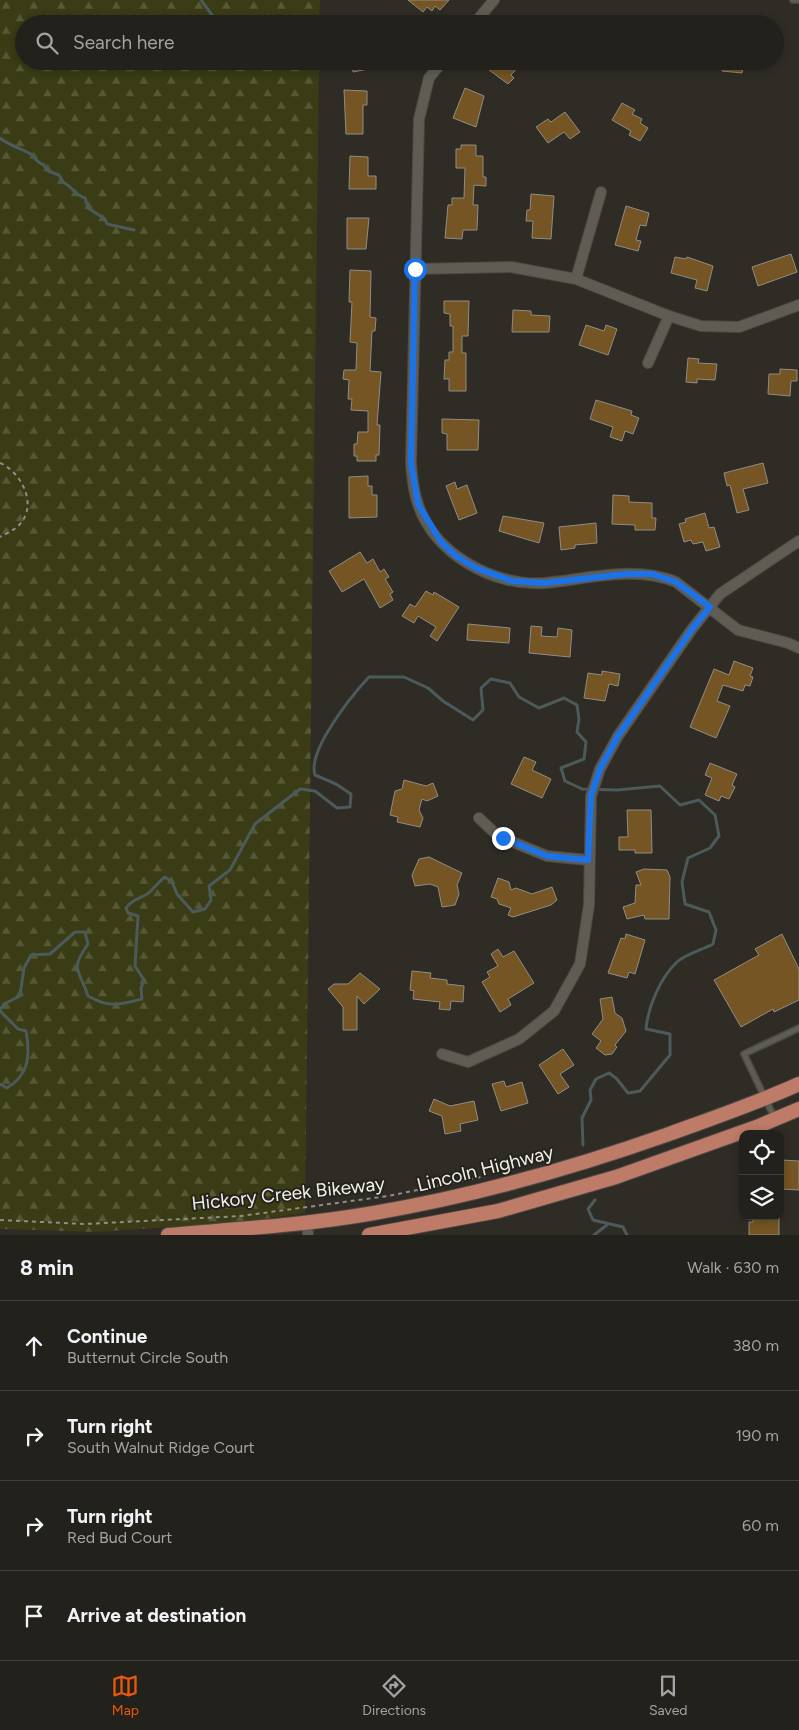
<!DOCTYPE html>
<html lang="en">
<head>
<meta charset="utf-8">
<style>
  :root { --surface:#23211c; --page:#2f2e29; --text:#f1f3f6; --muted:#a3a3a3; --line:#403e3b; --accent:#ea580c }
  body { margin:0; font-family:Figtree,sans-serif; background:var(--page); color:var(--text) }
  .controls { position:absolute; right:15px; bottom:15px; display:grid; overflow:hidden; border-radius:10px; box-shadow:0 2px 8px #0003 }
  .controls button { width:45px; height:45px; display:grid; place-items:center; padding:0; border:0; border-bottom:1px solid var(--line); background:var(--surface); color:var(--text); font:25px sans-serif }
  .stop { position:absolute; width:15px; height:15px; margin:-11px; border:4px solid #1a73e8; border-radius:50%; background:#fff }
  .stop.end { background:#1a73e8; border-color:#fff; box-shadow:0 1px 5px #0008 }
  .list { margin:0; padding:0; list-style:none }
  h2 { display:flex; justify-content:space-between; align-items:center; height:65px; margin:0; padding:0 20px; font-size:21px }
  h2 small { font-size:16px; font-weight:400; color:var(--muted) }
  .list li { display:grid; grid-template-columns:32px 1fr auto; gap:15px; align-items:center; box-sizing:border-box; height:90px; padding:0 20px; border-top:1px solid var(--line) }
  .list b { display:block; font-size:19px; white-space:nowrap }
  .list p { margin:0; font-size:16px; white-space:nowrap; color:var(--muted) }
  .list em { font-size:16px; font-style:normal; color:var(--muted) }
  .icon { flex:none; width:28px; height:28px; fill:none; stroke:currentColor; stroke-width:2; stroke-linecap:round; stroke-linejoin:round }
  .map { position:relative; flex:none; width:799px; height:1235px; overflow:hidden }
  .search { position:absolute; background:var(--surface); box-shadow:0 2px 8px #0003; left:15px; right:15px; top:15px; height:55px; display:flex; align-items:center; gap:12px; box-sizing:border-box; padding:0 18px; border-radius:28px; color:var(--muted); font-size:19px }
  .sheet { height:425px; background:var(--surface) }
  nav { display:flex; justify-content:space-around; align-items:center; box-sizing:border-box; height:70px; border-top:1px solid var(--line); background:var(--surface); font-size:14px; color:var(--muted) }
  nav a { display:grid; justify-items:center; gap:2px }
  nav .on { color:var(--accent) }
  .map>svg:first-child { display:block }
  .forest { fill:url(#forest-firs) }
  .lines { fill:none; stroke-linecap:round; stroke-linejoin:round }
  .stream { stroke:#4d5a5b; stroke-width:3 }
  .building { fill:#745523; stroke:#918c85 }
  .service-casing { stroke:#4b4944; stroke-width:8 }
  .minor-casing { stroke:#4b4944; stroke-width:12 }
  .primary-casing { stroke:#4b4944; stroke-width:16 }
  .path { stroke:#908d88; stroke-width:2; stroke-dasharray:4 4; stroke-linecap:butt }
  .service { stroke:#5f5c54; stroke-width:5 }
  .minor { stroke:#5f5c54; stroke-width:10 }
  .primary { stroke:#be7b67; stroke-width:14 }
  .route { stroke:#1a73e8; stroke-width:6 }
  .labels { text-anchor:middle; stroke-width:4; stroke-linejoin:round; paint-order:stroke }
  .street-label { font-size:19px; fill:#f1efea; stroke:#26231c }
</style>
</head>
<body>
<div class="map">
<svg width="799" height="1235" viewBox="0 0 799 1235">
  <defs>
    <pattern id="forest-firs" width="22" height="20" patternUnits="userSpaceOnUse" patternTransform="scale(1.25)"><rect width="22" height="20" fill="#393c14"/><path d="M5 1l3.5 6h-7zM16 11l3.5 6h-7z" fill="#565836"/></pattern>
  </defs>
  <rect width="100%" height="100%" fill="#2f2c26"/>
  <polygon class="forest" points="0,0 320,0 319,24 24,24 24,61 319,61 305,1213 241,1222 97,1232 0,1229"/>
  <g class="lines">
    <g class="stream">
      <polyline points="201,0 212,15 218,18 219,24"/>
      <path d="M0,138C9,145 19,148 29,153C35,157 37,163 44,165C47,173 52,172 59,175L63,182C74,188 76,196 85,198L88,208L105,219L107,224L134,230"/>
      <path d="M0,1010L4,1004L20,996L24,968L31,955L50,954L75,932H85L88,944C69,972 79,967 88,996C109,1008 119,1005 142,999L141,988L144,980L135,966L138,916L128,913L126,908C132,899 139,899 147,894C152,891 158,882 165,877L172,882L177,894L193,912L205,909L211,900L209,886L230,870L255,824L300,789L315,791L337,808L350,807L351,794L336,784L315,775C307,751 352,695 369,677H404L428,688L443,701L473,720L483,710L481,688L491,679L510,683L519,697L539,708L564,698L577,705L579,719L577,732L586,742L584,759L561,768L565,781L582,789L617,790L660,786L680,805L699,800L715,815L719,836L710,848L688,858L682,882L685,904L709,912L716,930L713,944C702,950 686,954 677,962C660,978 648,1007 646,1029L670,1034V1055L640,1091L628,1093L616,1078L609,1073L596,1079L590,1090L591,1100L582,1118L583,1145"/>
      <path d="M0,1011L18,1029L26,1031C30,1055 30,1074 7,1088L0,1084"/>
      <polyline points="595,1200 588,1209 593,1220 623,1227 627,1235"/>
      <polyline points="594,1235 607,1225"/>
    </g>
  </g>
  <g class="building">
    <polygon points="408,0 449,0 440,10 435,6 432,11 427,7 423,12"/>
    <polygon points="351,61 387,61 388,65 353,72"/>
    <polygon points="477,61 523,61 511,75 514,78 508,84"/>
    <polygon points="723,61 744,61 742,73 722,71"/>
    <polygon points="465,88 484,96 476,127 453,118"/>
    <polygon points="344,90 367,91 367,105 363,105 363,134 346,134"/>
    <polygon points="622,103 635,110 632,114 642,119 640,123 648,128 640,141 629,135 631,131 612,120"/>
    <polygon points="565,112 580,132 570,139 564,132 548,143 536,127 548,119 551,122"/>
    <polygon points="461,145 476,145 476,156 483,156 483,177 486,177 486,186 474,185 473,205 478,205 477,230 463,230 462,239 445,238 448,205 452,205 452,198 464,198 465,168 456,168 456,149 461,149"/>
    <polygon points="350,156 368,157 368,176 376,176 376,189 349,189"/>
    <polygon points="531,194 554,196 551,239 532,238 533,221 526,221 527,210 530,210"/>
    <polygon points="626,206 649,213 646,226 640,225 636,240 641,241 638,251 615,245"/>
    <polygon points="347,218 369,218 366,249 347,249"/>
    <polygon points="791,254 797,272 758,286 752,267"/>
    <polygon points="675,257 686,259 687,257 713,266 707,291 695,288 697,280 671,273"/>
    <polygon points="350,270 371,271 370,317 376,318 375,331 372,331 370,371 381,372 377,425 380,425 379,455 376,455 376,461 357,461 357,456 354,456 354,444 357,444 358,432 368,432 368,411 351,410 352,399 348,399 349,380 343,379 344,370 356,370 357,343 350,342 352,302 349,302"/>
    <polygon points="444,301 469,301 468,336 462,336 462,353 466,353 466,391 449,391 449,379 444,379 445,360 449,360 449,352 453,352 453,326 450,326 450,314 444,313"/>
    <polygon points="513,310 531,311 531,315 550,316 549,332 512,332"/>
    <polygon points="586,325 604,331 606,325 617,329 608,355 579,345"/>
    <polygon points="688,358 699,359 698,363 717,364 715,380 697,379 697,383 686,382"/>
    <polygon points="780,369 797,370 797,381 791,381 790,396 768,394 769,374 780,374"/>
    <polygon points="596,400 632,411 631,415 639,418 633,434 625,431 622,441 610,437 613,427 590,419"/>
    <polygon points="442,419 479,420 478,450 447,450 447,434 442,433"/>
    <polygon points="763,463 768,483 743,489 749,510 737,513 730,485 727,486 724,473"/>
    <polygon points="368,476 368,486 372,486 372,495 377,495 377,517 349,518 349,477"/>
    <polygon points="455,482 457,489 467,485 477,513 459,520 446,486"/>
    <polygon points="613,495 629,496 629,502 652,503 652,518 656,518 655,530 635,530 635,525 612,524"/>
    <polygon points="705,513 709,528 714,527 720,547 706,551 703,542 693,544 691,540 684,542 679,524 686,522 685,519"/>
    <polygon points="503,516 544,523 539,543 499,531"/>
    <polygon points="596,523 597,543 575,545 575,548 561,550 559,527"/>
    <polygon points="360,552 367,563 373,559 380,572 384,569 389,577 385,579 393,592 390,594 393,600 380,608 364,579 342,592 329,571"/>
    <polygon points="426,591 433,595 434,592 459,607 437,641 430,636 436,627 418,616 414,623 402,616 410,604 415,607"/>
    <polygon points="468,624 510,628 509,643 467,640"/>
    <polygon points="531,626 542,627 541,636 557,637 558,628 572,630 570,657 529,653"/>
    <polygon points="734,661 753,668 750,676 753,677 750,686 745,685 743,691 723,685 717,701 730,706 716,738 690,727 714,669 729,675"/>
    <polygon points="602,671 620,674 618,686 609,684 605,701 584,698 588,673 602,675"/>
    <polygon points="524,757 536,762 532,770 551,779 542,798 511,784"/>
    <polygon points="710,763 737,774 732,785 735,787 729,799 721,796 719,801 705,795 712,778 705,775"/>
    <polygon points="404,780 426,786 433,783 438,796 427,801 422,799 419,810 423,818 420,827 397,822 398,817 390,815 395,791 402,789"/>
    <polygon points="627,810 651,810 652,853 635,853 635,850 619,850 619,837 628,837"/>
    <polygon points="429,857 462,873 457,885 459,894 455,905 442,907 438,887 430,884 415,886 412,875 419,859"/>
    <polygon points="644,869 667,870 670,877 669,919 645,919 644,915 627,919 623,907 635,903 636,885 641,885 636,872"/>
    <polygon points="498,878 509,882 511,890 516,888 532,894 552,887 557,900 551,905 513,917 508,915 511,908 499,904 497,899 491,897"/>
    <polygon points="626,934 645,940 635,974 629,972 627,978 608,973 621,938 625,939"/>
    <polygon points="782,934 799,969 799,1000 774,1012 773,1009 741,1027 714,980 759,955 755,949"/>
    <polygon points="498,949 503,957 514,951 534,983 508,999 511,1005 500,1012 482,982 490,977 487,972 498,966 491,954"/>
    <polygon points="412,971 431,973 430,978 447,980 447,984 464,986 463,1002 451,1001 450,1010 439,1009 440,1002 413,999 414,991 410,990"/>
    <polygon points="360,973 380,989 364,1004 357,996 357,1030 343,1030 343,1007 328,989 334,984 348,984"/>
    <polygon points="612,997 615,1013 622,1018 626,1031 615,1045 617,1047 612,1054 605,1055 596,1048 601,1041 592,1034 603,1019 600,999"/>
    <polygon points="563,1049 574,1065 560,1074 569,1087 558,1094 539,1065"/>
    <polygon points="504,1081 506,1087 522,1082 528,1103 501,1111 492,1084"/>
    <polygon points="434,1099 450,1106 474,1101 478,1120 460,1124 461,1131 445,1134 442,1116 429,1111"/>
    <polygon points="781,1160 799,1161 799,1190 780,1189"/>
    <polygon points="753,1216 779,1216 779,1235 749,1235 749,1222 753,1222"/>
  </g>
  <g class="lines">
    <defs>
      <g id="service">
        <polyline points="793,0 799,0"/>
        <polyline points="774,1117 744,1054 799,1028"/>
      </g>
      <g id="minor">
        <polyline points="474,24 494,0"/>
        <path d="M443,61L429,78L419,119L411,463C412,476 413,491 418,504C434,554 494,587 545,583C588,579 635,565 676,582L738,630L788,643L799,648"/>
        <polyline points="415,269 511,267 576,279 669,316 701,326 739,327 799,305"/>
        <polyline points="576,279 601,192"/>
        <polyline points="648,363 669,316"/>
        <polyline points="479,818 498,836 547,856 588,860"/>
        <polyline points="442,1054 468,1062 519,1039 554,1011 580,964 589,905 591,796 600,769 618,736 692,629 720,594 799,541"/>
        <polyline points="307,1223 308,1235"/>
      </g>
      <g id="primary">
        <path d="M168,1235C236,1229 306,1225 374,1213C474,1196 573,1168 669,1134C713,1118 757,1103 799,1084"/>
        <polyline points="369,1235 498,1211 616,1177 759,1126 799,1109"/>
      </g>
    </defs>
    <use href="#service" class="service-casing"/>
    <use href="#minor" class="minor-casing"/>
    <use href="#primary" class="primary-casing"/>
    <g class="path">
      <path d="M0,463C21,472 38,504 20,524C15,530 7,533 0,537"/>
      <polyline points="0,1220 85,1224 241,1216 388,1196 486,1176"/>
    </g>
    <use href="#service" class="service"/>
    <use href="#minor" class="minor"/>
    <use href="#primary" class="primary"/>
  </g>
  <g class="lines">
    <polyline class="route" points="415,269 411,463 418,504 441,542 456,556 476,568 512,581 544,583 626,574 652,574 676,582 710,607 692,629 618,736 600,769 591,796 588,860 547,856 503,838"/>
  </g>
  <g class="labels">
    <g class="street-label">
      <text transform="translate(485 1168) rotate(-14)" y="7">Lincoln Highway</text>
      <text transform="translate(288 1193) rotate(-6)" y="7">Hickory Creek Bikeway</text>
    </g>
  </g>
</svg>
<div class="controls">
<button><svg class="icon" aria-label="locate" viewBox="0 0 24 24"><circle cx="12" cy="12" r="6"/><path d="M12 2v4M12 18v4M2 12h4M18 12h4"/></svg></button>
<button><svg class="icon" aria-label="layers" viewBox="0 0 24 24"><path d="M12 4l9 5-9 5-9-5zM3 14l9 5 9-5"/></svg></button>
</div>
<div class="stop" style="left:415px;top:269px"></div>
<div class="stop end" style="left:503px;top:838px"></div>
<div class="search"><svg class="icon" aria-label="search" viewBox="0 0 24 24"><circle cx="10" cy="10" r="6"/><path d="M15 15l6 6"/></svg>Search here</div>
</div>
<section class="sheet">
<h2>8 min<small>Walk · 630 m</small></h2>
<ul class="list">
<li><svg class="icon" aria-label="ahead" viewBox="0 0 24 24"><path d="M12 20V5M6 11l6-6 6 6"/></svg><div><b>Continue</b><p>Butternut Circle South</p></div><em>380 m</em></li>
<li><svg class="icon" aria-label="right" viewBox="0 0 24 24"><path d="M7 20v-9h11M14 6l5 5-5 5"/></svg><div><b>Turn right</b><p>South Walnut Ridge Court</p></div><em>190 m</em></li>
<li><svg class="icon" aria-label="right" viewBox="0 0 24 24"><path d="M7 20v-9h11M14 6l5 5-5 5"/></svg><div><b>Turn right</b><p>Red Bud Court</p></div><em>60 m</em></li>
<li><svg class="icon" aria-label="arrive" viewBox="0 0 24 24"><path d="M6 21V4h12l-3 4 3 4H6"/></svg><div><b>Arrive at destination</b></div></li>
</ul>
</section>
<nav>
<a class="on"><svg class="icon" aria-label="map" viewBox="0 0 24 24"><path d="M3 6l6-2 6 2 6-2v14l-6 2-6-2-6 2zM9 4v14M15 6v14"/></svg>Map</a>
<a><svg class="icon" aria-label="directions" viewBox="0 0 24 24"><path d="M12 3l9 9-9 9-9-9zM9 14v-3h6M13 9l2 2-2 2"/></svg>Directions</a>
<a><svg class="icon" aria-label="saved" viewBox="0 0 24 24"><path d="M7 4h10v16l-5-4-5 4z"/></svg>Saved</a>
</nav>
</body>
</html>
